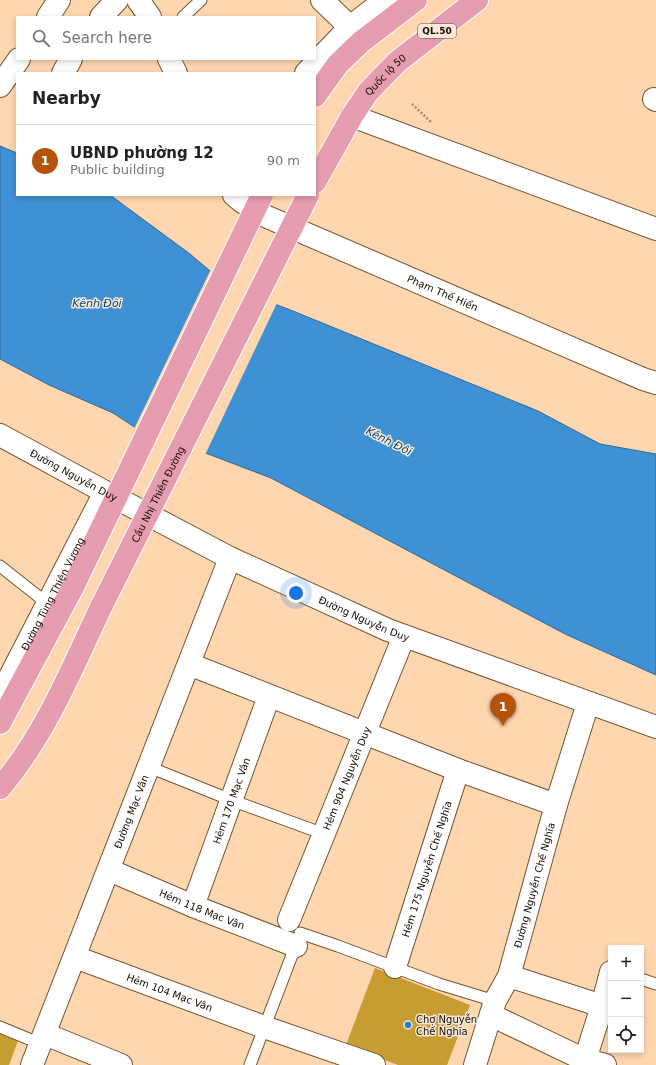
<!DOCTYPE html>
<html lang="en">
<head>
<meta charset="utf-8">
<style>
  :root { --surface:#fff; --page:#f2f2f2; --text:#222; --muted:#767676; --line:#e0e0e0; --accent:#b45309 }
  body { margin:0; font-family:"DejaVu Sans",sans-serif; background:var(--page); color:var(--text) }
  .controls { position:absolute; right:12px; bottom:12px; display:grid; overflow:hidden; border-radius:0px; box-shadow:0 2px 6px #0003 }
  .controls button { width:36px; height:36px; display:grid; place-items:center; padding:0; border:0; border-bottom:1px solid var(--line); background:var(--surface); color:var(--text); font:20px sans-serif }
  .you { position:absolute; left:296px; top:593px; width:14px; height:14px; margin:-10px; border:3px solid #fff; border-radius:50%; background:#1a73e8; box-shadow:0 0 0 6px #1a73e833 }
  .badge { display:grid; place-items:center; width:26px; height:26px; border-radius:50%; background:var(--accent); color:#fff; font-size:13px; font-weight:700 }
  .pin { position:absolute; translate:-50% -33px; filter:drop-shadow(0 1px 2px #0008) }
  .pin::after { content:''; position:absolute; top:21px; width:14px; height:12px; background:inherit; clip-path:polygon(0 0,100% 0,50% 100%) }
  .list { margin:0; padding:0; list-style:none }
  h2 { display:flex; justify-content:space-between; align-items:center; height:52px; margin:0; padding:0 16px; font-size:17px }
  h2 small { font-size:13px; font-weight:400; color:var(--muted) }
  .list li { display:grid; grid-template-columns:26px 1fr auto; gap:12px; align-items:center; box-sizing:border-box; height:72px; padding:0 16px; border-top:1px solid var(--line) }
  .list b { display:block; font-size:15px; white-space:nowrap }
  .list p { margin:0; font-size:13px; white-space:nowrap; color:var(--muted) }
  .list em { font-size:13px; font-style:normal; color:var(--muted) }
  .icon { flex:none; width:22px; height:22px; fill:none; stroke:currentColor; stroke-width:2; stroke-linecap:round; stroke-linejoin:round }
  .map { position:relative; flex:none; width:656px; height:1065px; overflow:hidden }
  .search { position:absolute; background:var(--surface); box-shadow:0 2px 6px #0003; left:16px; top:16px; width:300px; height:44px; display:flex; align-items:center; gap:10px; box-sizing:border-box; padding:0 14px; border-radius:0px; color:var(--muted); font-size:15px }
  .panel { position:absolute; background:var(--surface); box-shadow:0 2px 6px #0003; left:16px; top:72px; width:300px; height:124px; border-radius:0px }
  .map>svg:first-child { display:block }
  .water { fill:#3e91d4; stroke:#326894 }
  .pier { fill:#fed7b0 }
  .building { fill:#c79d32 }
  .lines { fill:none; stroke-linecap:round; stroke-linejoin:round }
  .lane-casing { stroke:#745330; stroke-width:13 }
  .street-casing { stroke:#745330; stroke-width:24 }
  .secondary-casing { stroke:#745330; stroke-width:24 }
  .primary-casing { stroke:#fff; stroke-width:24 }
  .path { stroke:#a4876b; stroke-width:2.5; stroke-dasharray:2 2; stroke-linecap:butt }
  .lane { stroke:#fff; stroke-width:11 }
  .street { stroke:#fff; stroke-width:22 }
  .secondary { stroke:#fff; stroke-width:22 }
  .primary { stroke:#e59daf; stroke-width:22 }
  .primary-bridge-casing { stroke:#fff; stroke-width:24; stroke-linecap:butt }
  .primary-bridge { stroke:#e59daf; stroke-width:22 }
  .poi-dot { fill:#1982cc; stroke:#f9e9da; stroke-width:1.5 }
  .labels { text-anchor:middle; stroke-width:3; stroke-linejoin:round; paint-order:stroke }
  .shield { fill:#f9e9da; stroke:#5a4c41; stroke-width:1 }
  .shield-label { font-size:9px; font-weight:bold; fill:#160900 }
  .street-label { font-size:10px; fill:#160900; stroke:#f9e9da }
  .poi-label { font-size:10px; fill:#160900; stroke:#f9e9da; text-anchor:start }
  .water-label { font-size:11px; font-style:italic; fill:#01436f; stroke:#f9e9da }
</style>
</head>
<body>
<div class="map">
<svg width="656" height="1065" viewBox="0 0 656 1065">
  <rect width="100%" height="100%" fill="#fed7b0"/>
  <polygon class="water" points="0,146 17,153 17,195 110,195 190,254 229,287 288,309 538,411 600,444 656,454 656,675 565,634 271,478 166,438 139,430 113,413 49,385 0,359"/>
  <polygon class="pier" points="211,269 230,286 277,303 205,455 134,429"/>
  <g class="building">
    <polygon points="375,968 470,1005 447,1065 398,1065 346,1045"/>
    <polygon points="0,1031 19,1038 9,1065 0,1065"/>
  </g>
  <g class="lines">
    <defs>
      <g id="lane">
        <polyline points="183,17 201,0"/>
        <polyline points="0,566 48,604"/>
        <polyline points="149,767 231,800 324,834"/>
        <polyline points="300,933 338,946 439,984 495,1001"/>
        <polyline points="641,979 656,984"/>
        <polyline points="0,1027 41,1044"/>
        <polyline points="250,1065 297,942"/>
      </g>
      <g id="street">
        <polyline points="322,0 350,27"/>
        <polyline points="48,17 59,0"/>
        <polyline points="101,17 117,0"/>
        <polyline points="63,73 71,59"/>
        <polyline points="306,73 350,27 385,0"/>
        <polyline points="0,86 19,59"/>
        <polyline points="654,99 656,100"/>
        <polyline points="189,664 458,770 556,805"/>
        <path id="s1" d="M0,696L105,492"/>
        <path id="s2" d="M109,870L193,906L296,946"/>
        <path id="s3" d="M193,906L269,696"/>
        <path id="s4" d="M289,920L404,636"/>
        <path id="s5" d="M75,957L264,1027L374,1065"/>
        <path id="s6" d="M395,967L458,770"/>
        <polyline points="509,976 602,1006"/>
        <polyline points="491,1015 585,1060 605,1065"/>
        <polyline points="45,1034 121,1065"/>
        <polyline points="585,1060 602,1006 611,972"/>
        <path id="s7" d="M32,1065L230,558"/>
        <path id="s8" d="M475,1065L495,1001L509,976L556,805L588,703"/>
      </g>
      <g id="secondary">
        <polyline points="138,0 150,17"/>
        <polyline points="169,59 176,73"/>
        <polyline points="352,116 656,229"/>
        <path id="s9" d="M234,195L241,201L265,216L643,379L656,383"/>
        <path id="s10" d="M0,435L105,492L230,558L388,630L656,727"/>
      </g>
      <g id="primary">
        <polyline points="315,96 338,64 361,42 416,0"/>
        <path id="s11" d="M315,182L352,116L368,92L397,62L477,0"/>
        <polyline points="0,723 73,587"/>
        <path d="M0,788C46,734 72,668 102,605"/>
      </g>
    </defs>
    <use href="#lane" class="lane-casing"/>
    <use href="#street" class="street-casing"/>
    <use href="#secondary" class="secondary-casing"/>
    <use href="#primary" class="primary-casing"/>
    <polyline class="path" points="412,104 432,123"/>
    <use href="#lane" class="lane"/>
    <use href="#street" class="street"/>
    <use href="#secondary" class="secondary"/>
    <use href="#primary" class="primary"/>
    <defs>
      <g id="primary-bridge">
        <polyline points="73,587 262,195"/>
        <path id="s12" d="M102,605L308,195"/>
      </g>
    </defs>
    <use href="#primary-bridge" class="primary-bridge-casing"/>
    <use href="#primary-bridge" class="primary-bridge"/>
  </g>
  <circle class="poi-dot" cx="408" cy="1025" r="4"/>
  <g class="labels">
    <rect class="shield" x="418" y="24" width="38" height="14" rx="3"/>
    <g class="shield-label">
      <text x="437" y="34">QL.50</text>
    </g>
    <g class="street-label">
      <text dy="4" stroke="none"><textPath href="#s11" startOffset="129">Quốc lộ 50</textPath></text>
      <text dy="4" stroke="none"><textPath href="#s9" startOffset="231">Phạm Thế Hiển</textPath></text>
      <text dy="4" stroke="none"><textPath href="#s10" startOffset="84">Đường Nguyễn Duy</textPath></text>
      <text dy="4" stroke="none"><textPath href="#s12" startOffset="124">Cầu Nhị Thiên Đường</textPath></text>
      <text dy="4" stroke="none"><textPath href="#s1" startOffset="115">Đường Tùng Thiện Vương</textPath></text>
      <text dy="4" stroke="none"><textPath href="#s10" startOffset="408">Đường Nguyễn Duy</textPath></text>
      <text dy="4" stroke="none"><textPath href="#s4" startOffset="153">Hẻm 904 Nguyễn Duy</textPath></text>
      <text dy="4" stroke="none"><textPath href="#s3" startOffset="112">Hẻm 170 Mạc Vân</textPath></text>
      <text dy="4" stroke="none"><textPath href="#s7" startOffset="272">Đường Mạc Vân</textPath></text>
      <text dy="4" stroke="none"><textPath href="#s6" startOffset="103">Hẻm 175 Nguyễn Chế Nghĩa</textPath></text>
      <text dy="4" stroke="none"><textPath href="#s8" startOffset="190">Đường Nguyễn Chế Nghĩa</textPath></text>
      <text dy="4" stroke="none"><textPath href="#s2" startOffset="101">Hẻm 118 Mạc Vân</textPath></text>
      <text dy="4" stroke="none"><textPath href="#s5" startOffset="101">Hẻm 104 Mạc Vân</textPath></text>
    </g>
    <g class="poi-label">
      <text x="416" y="1023">Chợ Nguyễn<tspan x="416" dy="12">Chế Nghĩa</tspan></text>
    </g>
    <g class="water-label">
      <text x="97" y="307">Kênh Đôi</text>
      <text transform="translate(389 441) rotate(27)" y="4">Kênh Đôi</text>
    </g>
  </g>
</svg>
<div class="controls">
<button>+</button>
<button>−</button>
<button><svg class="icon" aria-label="locate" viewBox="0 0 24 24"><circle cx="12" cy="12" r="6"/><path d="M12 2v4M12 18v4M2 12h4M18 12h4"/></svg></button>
</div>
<div class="you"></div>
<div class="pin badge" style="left:503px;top:726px">1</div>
<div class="search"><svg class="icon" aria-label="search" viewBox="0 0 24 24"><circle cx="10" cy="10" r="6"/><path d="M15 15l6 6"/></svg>Search here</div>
<section class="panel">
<h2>Nearby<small></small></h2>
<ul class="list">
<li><span class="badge">1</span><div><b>UBND phường 12</b><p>Public building</p></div><em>90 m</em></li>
</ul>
</section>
</div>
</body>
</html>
